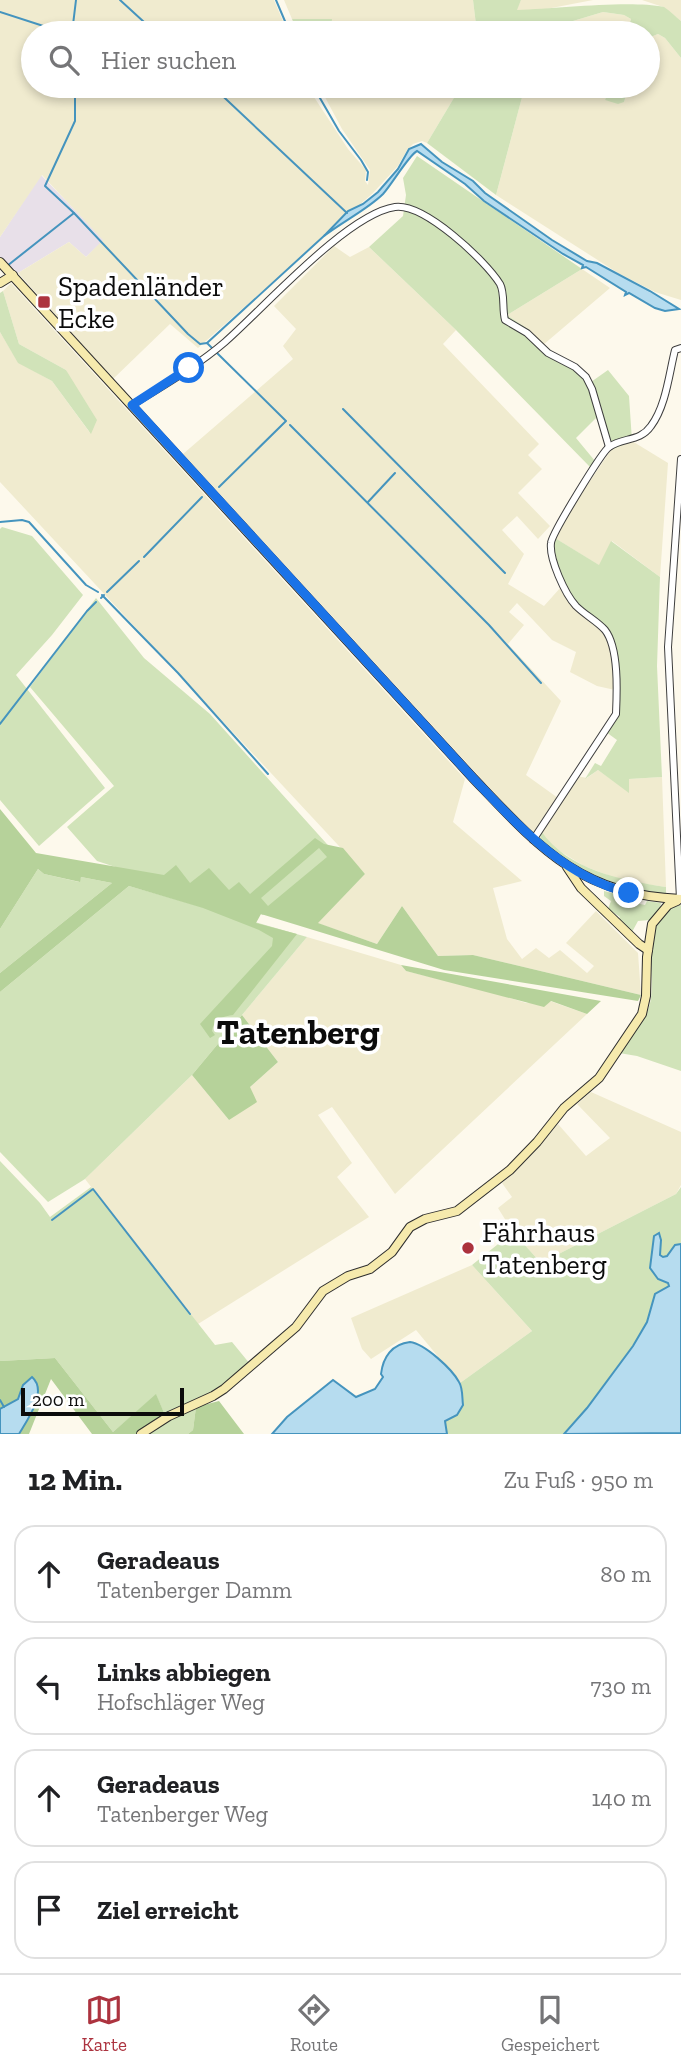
<!DOCTYPE html>
<html lang="de">
<head>
<meta charset="utf-8">
<style>
  :root { --surface:#fff; --page:#f2f2f2; --text:#202124; --muted:#757577; --line:#e0e0e0; --accent:#ac333f }
  body { margin:0; font-family:"Zilla Slab",serif; background:var(--page); color:var(--text) }
  .scale { position:absolute; left:21px; bottom:18px; width:163px; box-sizing:border-box; padding-left:7px; border:4px solid #0b0b0b; border-top:0; font-size:19px; line-height:24px; white-space:nowrap; color:#0b0b0b; -webkit-text-stroke:5px #fff; paint-order:stroke }
  .stop { position:absolute; width:21px; height:21px; margin:-16px; border:5px solid #1a73e8; border-radius:50%; background:#fff }
  .stop.end { background:#1a73e8; border-color:#fff; box-shadow:0 2px 7px #0008 }
  .list { margin:0; padding:0; list-style:none }
  h2 { display:flex; justify-content:space-between; align-items:center; height:91px; margin:0; padding:0 28px; font-size:30px }
  h2 small { font-size:23px; font-weight:400; color:var(--muted) }
  .list li { display:grid; grid-template-columns:46px 1fr auto; gap:21px; align-items:center; box-sizing:border-box; height:98px; margin:0 14px 14px; padding:0 14px; border:2px solid var(--line); border-radius:21px }
  .list b { display:block; font-size:26px; white-space:nowrap }
  .list p { margin:0; font-size:23px; white-space:nowrap; color:var(--muted) }
  .list em { font-size:23px; font-style:normal; color:var(--muted) }
  .icon { flex:none; width:38px; height:38px; fill:none; stroke:currentColor; stroke-width:2; stroke-linecap:round; stroke-linejoin:round }
  .map { position:relative; flex:none; width:681px; height:1434px; overflow:hidden }
  .search { position:absolute; background:var(--surface); box-shadow:0 4px 10px #0003; left:21px; right:21px; top:21px; height:77px; display:flex; align-items:center; gap:18px; box-sizing:border-box; padding:0 24px; border-radius:38px; color:var(--muted); font-size:26px }
  .sheet { height:539px; background:var(--surface) }
  nav { display:flex; justify-content:space-around; align-items:center; box-sizing:border-box; height:98px; border-top:2px solid var(--line); background:var(--surface); font-size:19px; color:var(--muted) }
  nav a { display:grid; justify-items:center; gap:4px }
  nav .on { color:var(--accent) }
  .map>svg:first-child { display:block }
  .industrial { fill:#e8e0e9 }
  .farmland { fill:#f0ebcf }
  .green { fill:#d1e3b9 }
  .forest { fill:#b6d29a; fill-rule:evenodd }
  .water { fill:#b6dcef; stroke:#4594be; stroke-width:2 }
  .lines { fill:none; stroke-linecap:round; stroke-linejoin:round }
  .stream { stroke:#4594be; stroke-width:2 }
  .street-casing { stroke:#3e3e3e; stroke-width:8 }
  .secondary-casing { stroke:#2d2d2d; stroke-width:10 }
  .street { stroke:#fff; stroke-width:6 }
  .secondary { stroke:#f6eaad; stroke-width:8 }
  .route { stroke:#1a73e8; stroke-width:9 }
  .poi-dot { fill:#ac333f; stroke:#fff; stroke-width:2.5 }
  .labels { text-anchor:middle; stroke-width:7; stroke-linejoin:round; paint-order:stroke }
  .poi-label { font-size:28px; fill:#0b0b0b; stroke:#fff; text-anchor:start }
  .district-label { font-size:35px; font-weight:bold; fill:#0b0b0b; stroke:#fff }
</style>
</head>
<body>
<div class="map">
<svg width="681" height="1434" viewBox="0 0 681 1434">
  <rect width="100%" height="100%" fill="#fdf9ec"/>
  <polygon class="industrial" points="41,175 104,240 86,257 69,242 18,273 0,257 0,237"/>
  <g class="farmland">
    <polygon points="0,0 274,0 288,33 33,33 33,86 309,86 314,97 348,149 366,170 365,181 368,185 370,170 342,129 319,86 461,86 427,143 422,141 413,144 407,150 398,166 373,193 198,348 170,324 113,379 18,273 69,242 86,257 103,240 42,175 0,237"/>
    <polygon points="284,0 473,0 477,33 331,33 332,19 292,19"/>
    <polygon points="521,0 593,0 541,10 516,10"/>
    <polygon points="642,0 681,0 681,21 663,7"/>
    <polygon points="603,12 624,15 631,19 627,33 542,33 553,27"/>
    <polygon points="658,34 665,38 681,58 681,300 655,292 618,273 496,195 525,86 610,86 605,100 624,102 629,86 648,86 648,38"/>
    <polygon points="334,246 350,257 369,247 456,330 443,344 539,444 528,455 542,469 518,493 550,526 538,539 517,516 502,530 524,554 508,584 544,606 561,587 577,610 603,633 610,645 615,690 597,686 570,672 576,652 552,640 517,603 509,612 524,625 508,644 561,701 526,775 558,798 533,835 183,454 293,359 283,346 296,329 274,306"/>
    <polygon points="582,269 610,288 543,345 528,329 507,315"/>
    <polygon points="11,283 465,779 453,822 522,881 493,888 507,939 522,959 536,948 549,958 560,950 587,973 594,966 566,943 596,911 638,953 641,995 473,955 438,956 402,906 377,944 317,923 365,874 0,482 0,332 18,362 52,381 90,433 66,370 19,344 3,291"/>
    <polygon points="632,441 668,463 660,577 612,541 600,566 555,538 561,524 611,450"/>
    <polygon points="598,770 629,792 629,779 662,777 666,887 623,881 584,866 550,845 541,831 577,776 587,778"/>
    <polygon points="307,937 401,965 406,971 488,991 526,1003 550,1001 587,1014 395,1194 332,1107 318,1115 352,1163 337,1177 369,1217 198,1324 85,1179 192,1075 229,1120 250,1087 278,1062 242,1015"/>
    <polygon points="591,1092 681,1132 681,1185 676,1194 541,1263 513,1232 498,1208 512,1197 502,1183 536,1150 558,1124 586,1156 610,1138 577,1104"/>
    <polygon points="472,1265 532,1331 460,1383 416,1330 371,1359 362,1349 351,1318"/>
  </g>
  <g class="green">
    <path d="M473,0H521L517,10C558,9 627,0 664,7C670,11 676,17 681,21V58L665,38L658,34L648,38V33H627L631,19L624,15L603,12L553,27L542,33H477Z"/>
    <polygon points="292,19 332,19 331,33 298,33"/>
    <polygon points="461,86 525,86 496,195 427,143"/>
    <polygon points="610,86 629,86 624,102 618,104 605,100"/>
    <polygon points="417,156 582,269 507,315 528,329 543,345 586,375 591,382 608,370 629,396 632,441 611,450 596,418 576,438 595,461 591,468 456,330 369,247 403,216 406,195 403,178"/>
    <polygon points="3,291 19,344 66,370 97,420 91,434 52,381 18,363 0,332 0,293"/>
    <polygon points="2,527 32,536 83,595 52,635 16,675 105,788 39,846 0,800 0,529"/>
    <path d="M555,538L599,565L611,541L660,577L657,666L662,777L629,779V793L598,770L585,779L595,763L601,766L617,740L606,732C610,727 615,720 617,713C622,693 619,644 606,628C599,620 588,614 581,607C564,590 557,564 553,542Z"/>
    <polygon points="96,598 144,658 210,714 335,853 263,915 97,861 67,827 114,786 30,687"/>
    <path d="M541,831C568,870 621,880 666,887V894C614,886 588,878 546,846L540,840Z"/>
    <polygon points="38,869 44,874 79,882 81,877 112,883 0,973 0,929"/>
    <polygon points="129,886 307,937 192,1075 85,1179 48,1202 0,1152 0,992"/>
    <polygon points="604,891 640,900 640,904 645,905 647,901 661,903 660,908 650,920 638,921 632,932 618,920 620,917 608,909 611,901 604,896"/>
    <path d="M681,905V1071L637,1056L619,1053C629,1040 644,1023 649,1007C659,977 635,915 681,905Z"/>
    <polygon points="0,1161 40,1203 50,1217 91,1187 215,1345 232,1342 250,1364 212,1394 165,1415 156,1395 113,1432 55,1358 0,1361"/>
    <polygon points="681,1187 681,1244 675,1245 667,1256 663,1257 660,1255 661,1240 654,1237 669,1286 655,1294 647,1322 633,1346 587,1408 564,1434 447,1434 445,1421 457,1415 463,1405 460,1383 532,1331 472,1265 513,1232 541,1263 676,1194"/>
    <polygon points="196,1407 193,1430 188,1434 145,1434 170,1417"/>
  </g>
  <g class="forest">
    <path d="M0,809L36,853L164,875L176,865L190,883L209,868L229,890L239,882L250,894L315,838L324,844L343,848L365,874L318,923L377,944L402,906L438,956L473,955L641,995L638,1001L444,970L261,914L256,923L297,934L233,1015C221,1017 214,1019 212,1031L215,1035L210,1038L200,1024L272,946L273,938L259,930L203,908L129,886L0,992V973L112,883L81,877L80,882L44,874L38,869L0,929ZM319,848L327,857L268,906L261,898Z"/>
    <polygon points="401,965 601,1001 587,1014 551,1001 544,1007 406,971"/>
    <polygon points="242,1015 278,1062 250,1087 257,1102 229,1120 192,1075"/>
    <polygon points="55,1358 113,1432 156,1394 165,1415 136,1434 92,1434 51,1379 29,1434 0,1434 0,1361"/>
    <polygon points="219,1401 244,1434 188,1434 193,1430 196,1407"/>
  </g>
  <g class="water">
    <path d="M421,144L442,162L473,181L485,193L552,240L587,261L597,263L650,291L679,309L665,311L655,308L629,293L625,295L626,292L586,267L582,268L583,265L563,254L484,201L465,184L417,151C409,155 392,184 383,194C368,209 342,222 324,236L348,211L363,204L378,192L398,169L409,149Z"/>
    <polygon points="659,1233 661,1240 660,1255 663,1257 667,1256 675,1245 681,1244 681,1433 564,1434 587,1408 633,1346 647,1322 655,1294 669,1286 668,1283 658,1279 650,1268 654,1236"/>
    <path d="M410,1342C425,1344 452,1369 459,1382C463,1388 462,1398 463,1405L457,1415L445,1421L447,1434H272L287,1417L333,1380L356,1397L375,1389L383,1377L381,1374C383,1357 392,1344 410,1342Z"/>
    <path d="M32,1377C48,1391 28,1419 19,1434H0V1409L18,1399L23,1385Z"/>
  </g>
  <g class="lines">
    <g class="stream">
      <polyline points="120,0 156,33"/>
      <polyline points="276,0 290,33"/>
      <polyline points="0,12 65,33"/>
      <polyline points="72,33 76,0"/>
      <polyline points="75,86 75,121 45,186 74,213 188,334 200,344 207,343 213,349"/>
      <polyline points="212,86 347,213"/>
      <polyline points="313,86 339,131 361,160 368,172 367,180"/>
      <polyline points="7,266 74,213"/>
      <polyline points="207,343 325,235"/>
      <polyline points="217,353 286,421 219,487"/>
      <polyline points="343,409 505,573"/>
      <polyline points="290,425 489,625 541,683"/>
      <polyline points="368,502 395,473"/>
      <polyline points="0,522 22,520 29,522 86,585 98,592"/>
      <polyline points="144,557 202,497"/>
      <polyline points="107,592 139,561"/>
      <polyline points="102,595 178,673 268,774"/>
      <polyline points="101,598 104,595"/>
      <polyline points="0,724 87,611 96,602"/>
      <polyline points="52,1220 93,1189 190,1314"/>
      <polyline points="0,1400 4,1407"/>
    </g>
    <defs>
      <g id="street">
        <path d="M132,405C164,385 197,366 225,342C264,308 347,214 395,207C424,203 485,260 500,284C505,293 502,309 505,320L527,333L548,353L575,367L586,377L592,389L609,447"/>
        <path d="M533,840L616,714C617,692 619,648 605,630C597,621 585,615 576,606C565,594 549,559 551,543C552,533 602,452 609,447C623,437 640,442 651,426C666,406 669,374 675,350L681,348"/>
        <polyline points="680,899 668,647 681,459"/>
      </g>
      <g id="secondary">
        <path d="M0,262L473,778C539,847 579,895 681,899"/>
        <polyline points="0,283 13,275"/>
        <polyline points="567,867 581,888 639,944 648,950"/>
        <polyline points="141,1434 169,1416 213,1396 224,1389 296,1327 323,1291 348,1276 370,1269 392,1252 410,1227 425,1219 457,1211 510,1170 537,1142 564,1108 599,1078 642,1014 646,996 647,957 652,924 668,905 677,901"/>
      </g>
    </defs>
    <use href="#street" class="street-casing"/>
    <use href="#secondary" class="secondary-casing"/>
    <use href="#street" class="street"/>
    <use href="#secondary" class="secondary"/>
  </g>
  <g class="lines">
    <path class="route" d="M189,368L132,405L473,778C519,826 562,876 629,893"/>
  </g>
  <g class="poi-dot">
    <rect x="37" y="295" width="14" height="14" rx="3.5"/>
    <circle cx="468" cy="1248" r="7"/>
  </g>
  <g class="labels">
    <g class="poi-label">
      <text x="58" y="296">Spadenländer<tspan x="58" dy="32">Ecke</tspan></text>
      <text x="482" y="1242">Fährhaus<tspan x="482" dy="32">Tatenberg</tspan></text>
    </g>
    <g class="district-label">
      <text x="298" y="1044">Tatenberg</text>
    </g>
  </g>
</svg>
<div class="scale">200 m</div>
<div class="stop" style="left:189px;top:368px"></div>
<div class="stop end" style="left:629px;top:893px"></div>
<div class="search"><svg class="icon" aria-label="search" viewBox="0 0 24 24"><circle cx="10" cy="10" r="6"/><path d="M15 15l6 6"/></svg>Hier suchen</div>
</div>
<section class="sheet">
<h2>12 Min.<small>Zu Fuß · 950 m</small></h2>
<ul class="list">
<li><svg class="icon" aria-label="ahead" viewBox="0 0 24 24"><path d="M12 20V5M6 11l6-6 6 6"/></svg><div><b>Geradeaus</b><p>Tatenberger Damm</p></div><em>80 m</em></li>
<li><svg class="icon" aria-label="left" viewBox="0 0 24 24"><path d="M17 20v-9H6M10 6l-5 5 5 5"/></svg><div><b>Links abbiegen</b><p>Hofschläger Weg</p></div><em>730 m</em></li>
<li><svg class="icon" aria-label="ahead" viewBox="0 0 24 24"><path d="M12 20V5M6 11l6-6 6 6"/></svg><div><b>Geradeaus</b><p>Tatenberger Weg</p></div><em>140 m</em></li>
<li><svg class="icon" aria-label="arrive" viewBox="0 0 24 24"><path d="M6 21V4h12l-3 4 3 4H6"/></svg><div><b>Ziel erreicht</b></div></li>
</ul>
</section>
<nav>
<a class="on"><svg class="icon" aria-label="map" viewBox="0 0 24 24"><path d="M3 6l6-2 6 2 6-2v14l-6 2-6-2-6 2zM9 4v14M15 6v14"/></svg>Karte</a>
<a><svg class="icon" aria-label="directions" viewBox="0 0 24 24"><path d="M12 3l9 9-9 9-9-9zM9 14v-3h6M13 9l2 2-2 2"/></svg>Route</a>
<a><svg class="icon" aria-label="saved" viewBox="0 0 24 24"><path d="M7 4h10v16l-5-4-5 4z"/></svg>Gespeichert</a>
</nav>
</body>
</html>
